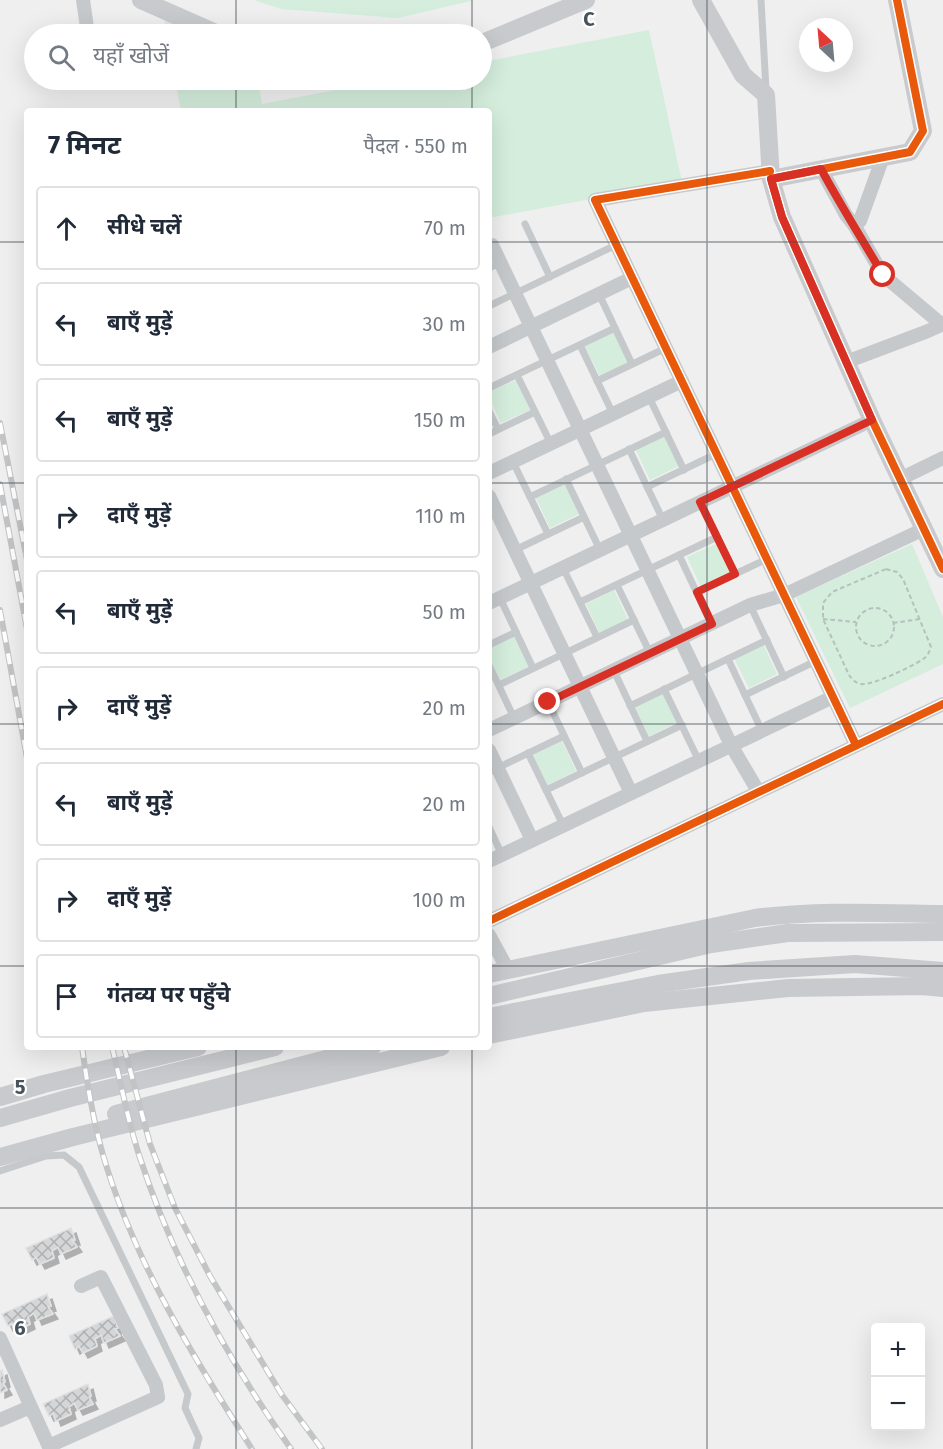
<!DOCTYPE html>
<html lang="hi">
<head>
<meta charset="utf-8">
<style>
  :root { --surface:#fff; --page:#f2f2f3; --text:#1f2937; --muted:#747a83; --line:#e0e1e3 }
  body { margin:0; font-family:"Fira Sans","Noto Sans Devanagari",sans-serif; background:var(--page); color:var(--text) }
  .controls { position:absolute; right:18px; bottom:18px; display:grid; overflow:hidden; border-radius:6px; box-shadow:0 6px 24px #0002 }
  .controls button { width:54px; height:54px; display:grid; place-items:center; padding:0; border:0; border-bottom:2px solid var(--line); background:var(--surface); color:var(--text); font:30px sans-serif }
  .compass { position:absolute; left:799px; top:18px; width:54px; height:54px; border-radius:50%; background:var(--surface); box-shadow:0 6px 24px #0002; rotate:334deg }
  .stop { position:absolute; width:18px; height:18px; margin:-14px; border:4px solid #d93025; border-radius:50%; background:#fff }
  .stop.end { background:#d93025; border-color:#fff; box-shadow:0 2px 6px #0008 }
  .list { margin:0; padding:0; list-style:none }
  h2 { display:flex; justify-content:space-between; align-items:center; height:78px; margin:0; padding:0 24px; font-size:26px }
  h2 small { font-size:20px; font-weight:400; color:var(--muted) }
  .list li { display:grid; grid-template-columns:39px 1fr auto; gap:18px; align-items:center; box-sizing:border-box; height:84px; margin:0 12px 12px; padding:0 12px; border:2px solid var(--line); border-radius:6px }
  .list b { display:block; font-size:22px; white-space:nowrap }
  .list em { font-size:20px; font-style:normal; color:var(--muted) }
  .icon { flex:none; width:33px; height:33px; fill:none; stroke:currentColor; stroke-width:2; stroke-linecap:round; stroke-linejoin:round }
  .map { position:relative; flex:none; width:943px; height:1449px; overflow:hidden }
  .search { position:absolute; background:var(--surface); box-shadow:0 6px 24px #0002; left:24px; top:24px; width:468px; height:66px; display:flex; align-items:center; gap:15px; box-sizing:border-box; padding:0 21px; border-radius:33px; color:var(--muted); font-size:22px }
  .panel { position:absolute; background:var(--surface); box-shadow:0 6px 24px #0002; left:24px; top:108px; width:468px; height:942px; border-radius:6px }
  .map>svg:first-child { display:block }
  .green { fill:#d4eddc }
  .building { fill:url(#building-cross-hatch); stroke:#e0e1e2; stroke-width:1.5; filter:url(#shadow) }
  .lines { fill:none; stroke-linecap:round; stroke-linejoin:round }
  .path { stroke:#b5c1bd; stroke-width:2; stroke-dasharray:4.5 3; stroke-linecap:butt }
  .lane { stroke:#c6c9cb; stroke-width:7 }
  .street { stroke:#c6c9cb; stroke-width:14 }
  .secondary { stroke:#c8cacd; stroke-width:18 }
  .rail-casing { stroke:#c2c4c6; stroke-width:6 }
  .rail { stroke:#fff; stroke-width:4; stroke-dasharray:11; stroke-linecap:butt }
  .cycleway-casing { stroke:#fff; stroke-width:11 }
  .cycleway { stroke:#e8590c; stroke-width:8 }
  .route { stroke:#d93025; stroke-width:8 }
  .grid { fill:none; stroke:#47525a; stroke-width:1.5; stroke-opacity:0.55 }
  .grid-label { font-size:20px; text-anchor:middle; font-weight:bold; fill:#47525a; stroke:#fff; stroke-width:4.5; stroke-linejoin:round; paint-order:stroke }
</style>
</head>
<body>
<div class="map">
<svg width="943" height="1449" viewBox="0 0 943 1449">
  <defs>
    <pattern id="building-cross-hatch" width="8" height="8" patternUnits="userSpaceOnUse" patternTransform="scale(1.5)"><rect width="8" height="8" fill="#d5d6d7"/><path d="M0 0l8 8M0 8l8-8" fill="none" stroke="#afb0b1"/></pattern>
    <filter id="shadow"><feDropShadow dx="5" dy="5" stdDeviation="0" flood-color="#0004"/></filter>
  </defs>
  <rect width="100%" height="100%" fill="#efefef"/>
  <g class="green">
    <polygon points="254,0 475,0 398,18 281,9"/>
    <polygon points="163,13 213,34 167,34"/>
    <polygon points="649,30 682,182 489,218 489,111 181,111 175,80 258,80 262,104 388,80 482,80 482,62"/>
    <polygon points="613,331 629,364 601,378 584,345"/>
    <polygon points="516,380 530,410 501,423 489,398 489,392"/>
    <polygon points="665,436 679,466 650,480 636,450"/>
    <polygon points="565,484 579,514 550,528 536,498"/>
    <polygon points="716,544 730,573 701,587 687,557"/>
    <polygon points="912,544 943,617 943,664 850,708 796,597"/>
    <polygon points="614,590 628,620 600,634 586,604"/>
    <polygon points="515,636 529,666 500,680 489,656 489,649"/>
    <polygon points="763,644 777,674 749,688 734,658"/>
    <polygon points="664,692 678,722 649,736 635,706"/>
    <polygon points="562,741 576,771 547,785 533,755"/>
  </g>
  <g class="building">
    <polygon points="71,1228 75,1240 72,1240 77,1247 61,1254 58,1247 52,1251 54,1258 40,1264 36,1257 32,1260 26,1248"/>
    <polygon points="47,1294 51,1306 48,1307 53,1314 37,1320 34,1313 28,1317 30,1324 15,1331 12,1324 8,1326 2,1314"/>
    <polygon points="114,1316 118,1328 115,1329 120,1336 104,1343 101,1335 95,1339 97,1346 83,1353 79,1346 75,1349 69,1336"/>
    <polygon points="2,1370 5,1382 3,1383 7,1390 0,1393 0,1371"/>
    <polygon points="88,1384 91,1396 89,1397 93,1404 78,1410 74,1403 69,1407 71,1414 56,1421 53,1413 49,1416 43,1404"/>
  </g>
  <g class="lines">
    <g class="path">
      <path d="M886,569L897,572L903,579L931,647C929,652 928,656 923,659C913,666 872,686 861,684C855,683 852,679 849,675L823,619V603L832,592Z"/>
      <circle cx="875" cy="627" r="19"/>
      <polyline points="823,619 856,622"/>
      <polyline points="893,623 920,619"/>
    </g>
    <g class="lane">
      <polyline points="761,0 766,89"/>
      <polyline points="525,224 550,277"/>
      <polyline points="489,268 500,263"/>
      <polyline points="599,294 632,364"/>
      <polyline points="489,306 616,245"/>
      <polyline points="580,345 613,414"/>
      <polyline points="517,375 551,444"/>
      <polyline points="597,381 666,348"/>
      <polyline points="489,388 615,328"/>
      <polyline points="649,397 684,470"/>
      <polyline points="489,411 498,429"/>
      <polyline points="489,434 535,412"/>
      <polyline points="629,449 663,520"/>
      <polyline points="513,462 548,534"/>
      <polyline points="566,479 600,550"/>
      <polyline points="647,487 716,454"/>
      <polyline points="530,497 666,432"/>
      <polyline points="700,502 735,574"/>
      <polyline points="515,550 584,517"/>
      <polyline points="679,555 711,623"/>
      <polyline points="563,568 597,637"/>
      <polyline points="617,585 650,653"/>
      <polyline points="697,592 767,559"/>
      <polyline points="500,598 533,668"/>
      <polyline points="580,602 717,537"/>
      <polyline points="750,605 784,677"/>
      <polyline points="489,645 516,632"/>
      <polyline points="728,659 762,731"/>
      <polyline points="489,665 514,718"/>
      <polyline points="614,671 647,741"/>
      <polyline points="499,685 634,620"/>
      <polyline points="664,689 699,761"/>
      <polyline points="745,695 816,661"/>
      <polyline points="548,702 582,773"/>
      <polyline points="630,706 767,640"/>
      <polyline points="528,753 563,825"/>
      <polyline points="489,772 564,736"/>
      <polyline points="546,790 682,725"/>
      <polyline points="489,827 502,855"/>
      <polyline points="0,1171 46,1156 64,1155 79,1167 188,1394 185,1408 199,1438 196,1449"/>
    </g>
    <g class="street">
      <polyline points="83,0 88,34"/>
      <polyline points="821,169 846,215 854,225 883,275 941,324"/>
      <polyline points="770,171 595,200 856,745"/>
      <polyline points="854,225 860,221 883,157"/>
      <polyline points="489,246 492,245 731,745 758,791"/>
      <polyline points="489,347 632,278"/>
      <polyline points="846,362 928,331 943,324"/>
      <polyline points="489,473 682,381"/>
      <polyline points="900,479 943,458"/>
      <polyline points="489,496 631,793"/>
      <polyline points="489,603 872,420"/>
      <polyline points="489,730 750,605 784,595 924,529"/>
      <polyline points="489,750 532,840"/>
      <polyline points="489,861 833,697"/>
      <polyline points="489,921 943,704"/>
      <polyline points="489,935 508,970"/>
      <polyline points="0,1338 50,1449"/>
      <polyline points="0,1420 30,1407 33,1413"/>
      <polyline points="49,1446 158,1397 156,1385 101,1277 81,1286"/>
    </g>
    <g class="secondary">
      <polyline points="141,0 218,34"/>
      <polyline points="701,0 743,75 766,95 771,179"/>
      <polyline points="897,0 923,131 910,152 771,179 782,217 872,420 943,569"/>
      <polyline points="482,43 586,0"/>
      <path d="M489,974L755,918C817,910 880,913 943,914"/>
      <polyline points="489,996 711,944 788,933 943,932"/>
      <polyline points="489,1017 658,984 749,971 855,964 943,971"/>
      <polyline points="489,1035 644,1003 788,988 922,986 943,988"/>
      <polyline points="0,1097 44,1084 198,1047"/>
      <polyline points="116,1114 372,1047"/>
      <polyline points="0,1118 70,1098 275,1047"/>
      <polyline points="0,1157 73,1137 441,1047"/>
    </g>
    <defs>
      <g id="rail">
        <polyline points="0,423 27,560"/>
        <polyline points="0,484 27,629"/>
        <polyline points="0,610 27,758"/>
        <path d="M82,1047C87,1083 93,1120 103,1155C134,1261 193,1357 252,1449"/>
        <path d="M112,1047C121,1083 128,1122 140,1158C174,1262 228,1360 291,1449"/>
        <polyline points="124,1047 150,1144 175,1208 210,1276 282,1395 322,1449"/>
      </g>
    </defs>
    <use href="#rail" class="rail-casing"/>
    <use href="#rail" class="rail"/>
    <defs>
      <g id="cycleway">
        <polyline points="897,0 923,131 910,152 771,179 782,217 872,420 943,569"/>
        <polyline points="770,171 595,200 856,745"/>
        <polyline points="489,921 943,704"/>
      </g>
    </defs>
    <use href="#cycleway" class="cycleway-casing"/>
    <use href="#cycleway" class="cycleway"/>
  </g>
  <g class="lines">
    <path class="route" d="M548,702L712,624L697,592L735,574L700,502L872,420L782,217L771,179L821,169C841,206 862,239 883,275"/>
  </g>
  <path class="grid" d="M236,0V34M472,0V34M707,0V1449M236,80V111M472,80V111M0,242H27M489,242H943M0,483H27M489,483H943M0,724H27M489,724H943M0,966H27M489,966H943M236,1047V1449M472,1047V1449M0,1208H943"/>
  <g class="grid-label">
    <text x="589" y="26">C</text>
    <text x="20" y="1094">5</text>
    <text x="20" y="1335">6</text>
  </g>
</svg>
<div class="controls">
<button>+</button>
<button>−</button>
</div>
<svg class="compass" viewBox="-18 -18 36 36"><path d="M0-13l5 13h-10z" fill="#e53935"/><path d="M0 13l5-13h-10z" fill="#747a83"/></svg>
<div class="stop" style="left:883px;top:275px"></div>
<div class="stop end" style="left:548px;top:702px"></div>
<div class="search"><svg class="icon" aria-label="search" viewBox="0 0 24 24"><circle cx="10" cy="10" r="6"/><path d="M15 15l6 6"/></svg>यहाँ खोजें</div>
<section class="panel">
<h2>7 मिनट<small>पैदल · 550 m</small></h2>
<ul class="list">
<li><svg class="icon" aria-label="ahead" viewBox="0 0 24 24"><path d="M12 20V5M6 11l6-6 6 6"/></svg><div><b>सीधे चलें</b></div><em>70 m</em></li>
<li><svg class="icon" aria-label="left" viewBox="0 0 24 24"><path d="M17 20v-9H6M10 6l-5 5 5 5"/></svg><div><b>बाएँ मुड़ें</b></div><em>30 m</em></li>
<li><svg class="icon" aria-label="left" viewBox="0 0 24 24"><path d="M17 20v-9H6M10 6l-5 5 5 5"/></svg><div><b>बाएँ मुड़ें</b></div><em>150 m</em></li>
<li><svg class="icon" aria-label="right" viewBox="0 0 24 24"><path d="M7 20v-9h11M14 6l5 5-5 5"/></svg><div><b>दाएँ मुड़ें</b></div><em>110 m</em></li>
<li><svg class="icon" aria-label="left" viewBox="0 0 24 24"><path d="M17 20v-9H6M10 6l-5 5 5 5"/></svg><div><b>बाएँ मुड़ें</b></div><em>50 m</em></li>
<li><svg class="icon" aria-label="right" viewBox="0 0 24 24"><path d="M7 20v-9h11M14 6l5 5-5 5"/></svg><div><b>दाएँ मुड़ें</b></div><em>20 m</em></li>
<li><svg class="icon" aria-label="left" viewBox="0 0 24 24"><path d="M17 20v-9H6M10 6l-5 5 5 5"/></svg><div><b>बाएँ मुड़ें</b></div><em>20 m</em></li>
<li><svg class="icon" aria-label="right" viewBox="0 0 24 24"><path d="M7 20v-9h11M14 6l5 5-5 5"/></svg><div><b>दाएँ मुड़ें</b></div><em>100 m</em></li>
<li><svg class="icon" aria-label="arrive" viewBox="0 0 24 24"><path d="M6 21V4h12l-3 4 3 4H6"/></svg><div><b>गंतव्य पर पहुँचे</b></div></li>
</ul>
</section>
</div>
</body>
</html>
